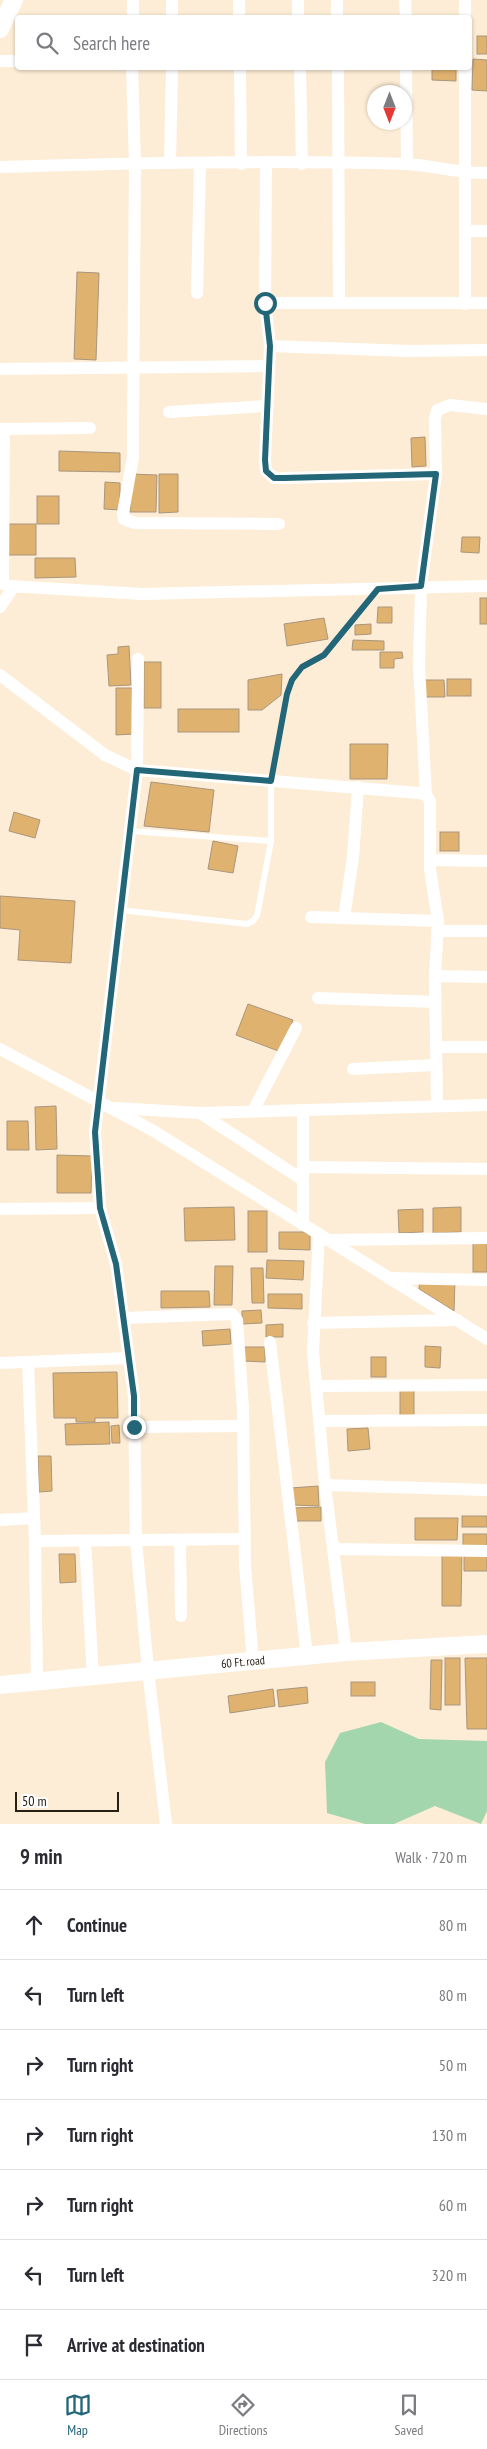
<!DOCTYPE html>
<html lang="en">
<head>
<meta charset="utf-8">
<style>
  :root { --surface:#fff; --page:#f2f2f3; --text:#2b2b33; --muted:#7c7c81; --line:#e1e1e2; --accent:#236678 }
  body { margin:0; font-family:"PT Sans Narrow",sans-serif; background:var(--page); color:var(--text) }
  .compass { position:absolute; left:367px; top:85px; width:45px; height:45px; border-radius:50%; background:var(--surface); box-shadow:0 1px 4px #0004; rotate:180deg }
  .scale { position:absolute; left:15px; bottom:12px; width:104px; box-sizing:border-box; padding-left:5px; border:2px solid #272015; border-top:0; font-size:14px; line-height:18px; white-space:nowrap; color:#272015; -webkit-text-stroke:4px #fff; paint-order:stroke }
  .stop { position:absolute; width:15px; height:15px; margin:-11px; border:4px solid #236678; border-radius:50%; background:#fff }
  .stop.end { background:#236678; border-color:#fff; box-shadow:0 1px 5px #0008 }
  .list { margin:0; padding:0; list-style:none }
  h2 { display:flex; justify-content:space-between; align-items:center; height:65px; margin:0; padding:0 20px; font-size:21px }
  h2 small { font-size:16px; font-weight:400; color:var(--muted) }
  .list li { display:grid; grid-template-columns:32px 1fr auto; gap:15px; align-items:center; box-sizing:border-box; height:70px; padding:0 20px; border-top:1px solid var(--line) }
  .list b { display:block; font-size:19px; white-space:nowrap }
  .list em { font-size:16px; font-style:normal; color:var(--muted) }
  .icon { flex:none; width:28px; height:28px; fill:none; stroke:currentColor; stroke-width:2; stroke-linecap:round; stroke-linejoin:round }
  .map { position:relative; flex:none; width:487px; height:1824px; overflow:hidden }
  .search { position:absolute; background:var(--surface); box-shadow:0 1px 4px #0004; left:15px; right:15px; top:15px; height:55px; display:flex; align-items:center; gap:12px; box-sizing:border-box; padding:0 18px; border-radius:5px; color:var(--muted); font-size:19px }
  .sheet { height:555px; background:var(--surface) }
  nav { display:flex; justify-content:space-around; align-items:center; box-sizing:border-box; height:70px; border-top:1px solid var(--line); background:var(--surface); font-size:14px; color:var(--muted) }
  nav a { display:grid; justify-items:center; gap:2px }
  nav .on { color:var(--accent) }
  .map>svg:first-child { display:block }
  .green { fill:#a4d6ad }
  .building { fill:#dfb270; stroke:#a9967c }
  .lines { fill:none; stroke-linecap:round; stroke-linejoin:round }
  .lane { stroke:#fff; stroke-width:6 }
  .street { stroke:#fff; stroke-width:12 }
  .secondary { stroke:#fff; stroke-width:18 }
  .route { stroke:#236678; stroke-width:6 }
  .labels { text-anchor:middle; stroke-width:4; stroke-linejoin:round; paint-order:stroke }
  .street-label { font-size:12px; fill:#272015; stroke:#fff }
</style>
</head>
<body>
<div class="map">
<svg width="487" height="1824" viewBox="0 0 487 1824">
  <rect width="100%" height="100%" fill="#fdedd6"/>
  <polygon class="green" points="381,1722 419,1739 487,1741 487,1811 481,1824 435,1806 394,1824 365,1824 327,1813 325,1762 340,1733"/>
  <g class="building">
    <rect x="477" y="36" width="10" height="18"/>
    <polygon points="473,59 487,60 487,91 472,90"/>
    <polygon points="432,68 456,68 456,81 432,80"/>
    <polygon points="77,272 99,273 96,360 74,359"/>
    <polygon points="425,437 426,466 412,467 411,438"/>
    <polygon points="59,451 120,453 120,472 59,471"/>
    <polygon points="131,474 157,475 156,512 130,512"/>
    <polygon points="159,474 178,474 178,512 159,513"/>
    <polygon points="105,482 120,483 120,510 104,509"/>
    <rect x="37" y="496" width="22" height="28"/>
    <rect x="8" y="524" width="28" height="31"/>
    <polygon points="462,537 480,537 479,553 461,552"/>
    <polygon points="35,558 75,558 76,577 35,578"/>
    <rect x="480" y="598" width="7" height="26"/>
    <polygon points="378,607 392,607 392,623 377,623"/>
    <polygon points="324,618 328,639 287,646 284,624"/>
    <polygon points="371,624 371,634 355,635 355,625"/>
    <polygon points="353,640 384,641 384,650 352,650"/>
    <polygon points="129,646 131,685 109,686 107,655 118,654 118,647"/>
    <polygon points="380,652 402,652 403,658 394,659 394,668 380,668"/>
    <rect x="144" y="662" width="17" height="46"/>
    <polygon points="282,674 281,695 262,710 248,710 248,680"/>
    <rect x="447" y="679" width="24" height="17"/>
    <polygon points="425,680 444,680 445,697 425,697"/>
    <polygon points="116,688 132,688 133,734 116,735"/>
    <rect x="178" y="709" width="61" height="23"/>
    <polygon points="350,744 388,744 387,779 350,779"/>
    <polygon points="151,782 214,790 209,832 144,826"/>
    <polygon points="14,812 40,820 35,838 9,831"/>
    <rect x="440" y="832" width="19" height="19"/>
    <polygon points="213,841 238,846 233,873 208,869"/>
    <polygon points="0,896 75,901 71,963 18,960 20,930 0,928"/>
    <polygon points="248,1004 293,1020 281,1052 236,1035"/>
    <polygon points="56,1106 57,1149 36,1150 35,1107"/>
    <polygon points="7,1121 28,1121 29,1150 7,1150"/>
    <polygon points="57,1155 92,1156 91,1193 57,1193"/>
    <polygon points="234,1207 235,1240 185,1241 184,1208"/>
    <polygon points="461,1207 461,1232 433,1233 433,1208"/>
    <polygon points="423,1209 423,1232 399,1233 398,1210"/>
    <rect x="248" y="1211" width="19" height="41"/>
    <polygon points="279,1232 310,1232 310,1250 279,1249"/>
    <rect x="473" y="1239" width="14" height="33"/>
    <polygon points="267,1260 304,1261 303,1280 266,1278"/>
    <polygon points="215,1266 233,1266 232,1305 214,1305"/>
    <polygon points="251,1268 263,1268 264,1303 252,1303"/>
    <polygon points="420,1278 455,1280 454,1311 419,1289"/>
    <polygon points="161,1291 209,1291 210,1307 161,1308"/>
    <polygon points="268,1294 302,1294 302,1309 268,1308"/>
    <polygon points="261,1310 262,1323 242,1324 242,1311"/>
    <polygon points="283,1324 283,1337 266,1337 266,1325"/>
    <polygon points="230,1329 231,1344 203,1346 202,1331"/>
    <polygon points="425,1346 441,1347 440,1368 425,1367"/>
    <polygon points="243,1347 265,1347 265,1362 243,1361"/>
    <rect x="371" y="1357" width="15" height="20"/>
    <polygon points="117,1372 118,1418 95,1418 95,1422 76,1422 76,1418 54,1418 53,1373"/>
    <rect x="400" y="1388" width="14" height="28"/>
    <polygon points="109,1422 110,1444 66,1445 65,1424"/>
    <polygon points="119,1425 120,1443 112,1443 111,1426"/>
    <polygon points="368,1428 370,1449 348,1451 347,1429"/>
    <polygon points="38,1456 51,1456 52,1491 39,1492"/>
    <polygon points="318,1486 319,1506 292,1505 291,1488"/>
    <polygon points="321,1507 321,1521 294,1521 292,1508"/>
    <rect x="462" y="1516" width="25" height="11"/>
    <polygon points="415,1518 458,1518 457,1540 415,1540"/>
    <rect x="463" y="1534" width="24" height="13"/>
    <polygon points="442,1553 462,1553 461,1606 442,1606"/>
    <polygon points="59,1554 75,1554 76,1582 60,1583"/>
    <polygon points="464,1555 487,1556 487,1571 464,1571"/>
    <rect x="445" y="1658" width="15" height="47"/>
    <polygon points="465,1658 487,1658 487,1729 467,1729"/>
    <polygon points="431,1660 442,1660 441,1710 430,1709"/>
    <rect x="351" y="1682" width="24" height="14"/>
    <polygon points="307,1687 308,1703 279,1707 277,1690"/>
    <polygon points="273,1689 275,1706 230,1713 228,1696"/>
  </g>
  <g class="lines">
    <g class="lane">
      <polyline points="130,831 271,841"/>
      <polyline points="120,910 247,924 253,921 257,916 271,841 271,781 287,694 292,680 302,667 324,655 378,589"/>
    </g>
    <g class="street">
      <polyline points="172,0 172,18"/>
      <polyline points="239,0 239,18"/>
      <polyline points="298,0 298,18"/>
      <polyline points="337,0 337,18"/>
      <polyline points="405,0 406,18"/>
      <polyline points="465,0 465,18"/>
      <polyline points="133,18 133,0"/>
      <polyline points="0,61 18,61"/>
      <polyline points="132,68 135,163 133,424 133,457 123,513 124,519 135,523 279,524"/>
      <polyline points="240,68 241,164"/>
      <polyline points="300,68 302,164"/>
      <polyline points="338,68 339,302"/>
      <polyline points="406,68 407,164"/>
      <polyline points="170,163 172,68"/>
      <polyline points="266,164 265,303 270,346 265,460 266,471 274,478 284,478 436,474"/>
      <path d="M0,167C135,163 270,160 405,164C432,165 459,174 487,173"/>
      <polyline points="465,231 487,231"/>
      <polyline points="197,293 200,163"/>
      <polyline points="265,303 487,303"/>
      <polyline points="465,304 465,68"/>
      <polyline points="270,346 411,351 487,350"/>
      <polyline points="0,369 269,366"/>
      <polyline points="169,412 268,406"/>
      <polyline points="0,429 90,428"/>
      <polyline points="0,582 10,586 142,594 487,586"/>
      <polyline points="3,584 4,429"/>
      <polyline points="0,607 14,586"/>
      <polyline points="138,659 137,770 95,1132 100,1208 116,1264 134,1396 136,1541 148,1670 166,1824"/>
      <polyline points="0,675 105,755 137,770 419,793 426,795 430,801 430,869 438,921 435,976 437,1106"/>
      <polyline points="426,795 419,665 421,586 436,474 435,419 437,410 450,405 487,409"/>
      <polyline points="431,860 487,861"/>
      <polyline points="311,917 438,921"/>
      <polyline points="344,918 353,857 358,787"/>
      <polyline points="437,931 487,931"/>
      <polyline points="435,976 487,977"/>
      <polyline points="318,998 435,1002"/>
      <polyline points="436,1047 487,1047"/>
      <polyline points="0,1049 152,1130 487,1339"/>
      <polyline points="353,1069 435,1065"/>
      <polyline points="115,1108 200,1113 487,1105"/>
      <polyline points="253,1111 296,1028"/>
      <polyline points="200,1113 303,1180"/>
      <polyline points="303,1167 487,1169"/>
      <polyline points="0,1209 100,1208"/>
      <polyline points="303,1224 303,1110"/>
      <polyline points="319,1234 313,1352 325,1485 346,1652"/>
      <polyline points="330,1240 487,1238"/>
      <polyline points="390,1278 487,1280"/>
      <polyline points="124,1318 232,1314 237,1320 243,1409 245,1565 253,1661"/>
      <polyline points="313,1323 458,1320"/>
      <polyline points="270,1342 307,1656"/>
      <polyline points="28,1362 35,1541 37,1682"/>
      <polyline points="0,1363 129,1358"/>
      <polyline points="316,1386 487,1385"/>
      <polyline points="319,1421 487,1420"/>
      <polyline points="134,1427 243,1426"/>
      <polyline points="325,1485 487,1490"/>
      <polyline points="0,1520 34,1518"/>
      <polyline points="180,1540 181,1616"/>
      <polyline points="35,1541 244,1539"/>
      <polyline points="85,1541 93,1676"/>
      <polyline points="333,1549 487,1551"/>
    </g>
    <g class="secondary">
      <polyline points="0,29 14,0"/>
      <polyline points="0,1685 346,1652 487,1644"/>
    </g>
  </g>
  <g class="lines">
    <polyline class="route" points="134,1427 134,1396 116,1264 100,1208 95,1132 137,770 271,781 287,694 292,680 302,667 324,655 378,589 421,586 436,474 284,478 274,478 266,471 265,460 270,346 265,303"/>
  </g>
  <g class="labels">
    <g class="street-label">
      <text transform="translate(243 1662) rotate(-5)" y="4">60 Ft. road</text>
    </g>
  </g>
</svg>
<svg class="compass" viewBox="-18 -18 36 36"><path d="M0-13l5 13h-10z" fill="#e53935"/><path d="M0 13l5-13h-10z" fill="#7c7c81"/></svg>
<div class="scale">50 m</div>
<div class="stop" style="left:265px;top:303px"></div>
<div class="stop end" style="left:134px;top:1427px"></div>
<div class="search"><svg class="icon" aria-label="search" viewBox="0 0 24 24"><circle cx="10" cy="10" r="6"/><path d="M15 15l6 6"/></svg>Search here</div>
</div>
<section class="sheet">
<h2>9 min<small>Walk · 720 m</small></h2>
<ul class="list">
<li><svg class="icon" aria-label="ahead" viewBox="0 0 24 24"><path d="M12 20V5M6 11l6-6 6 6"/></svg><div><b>Continue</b></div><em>80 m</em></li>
<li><svg class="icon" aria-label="left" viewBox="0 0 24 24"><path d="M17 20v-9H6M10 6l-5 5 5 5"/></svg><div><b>Turn left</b></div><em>80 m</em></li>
<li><svg class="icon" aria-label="right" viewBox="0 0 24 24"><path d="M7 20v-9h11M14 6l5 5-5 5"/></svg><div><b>Turn right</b></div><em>50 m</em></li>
<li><svg class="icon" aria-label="right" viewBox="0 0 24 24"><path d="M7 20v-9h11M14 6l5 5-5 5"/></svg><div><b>Turn right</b></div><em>130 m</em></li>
<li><svg class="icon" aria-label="right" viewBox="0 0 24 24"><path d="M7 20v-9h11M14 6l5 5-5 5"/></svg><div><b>Turn right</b></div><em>60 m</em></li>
<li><svg class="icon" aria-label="left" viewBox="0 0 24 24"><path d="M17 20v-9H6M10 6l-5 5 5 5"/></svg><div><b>Turn left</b></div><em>320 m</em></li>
<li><svg class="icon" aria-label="arrive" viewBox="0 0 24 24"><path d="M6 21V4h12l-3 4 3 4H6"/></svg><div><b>Arrive at destination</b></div></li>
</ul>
</section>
<nav>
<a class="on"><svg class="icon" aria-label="map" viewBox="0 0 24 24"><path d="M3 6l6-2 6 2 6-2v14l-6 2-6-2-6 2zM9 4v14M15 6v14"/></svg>Map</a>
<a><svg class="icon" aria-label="directions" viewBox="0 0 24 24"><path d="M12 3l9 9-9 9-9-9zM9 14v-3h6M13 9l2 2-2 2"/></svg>Directions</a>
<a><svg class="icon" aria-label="saved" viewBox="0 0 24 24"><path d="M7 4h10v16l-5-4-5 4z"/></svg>Saved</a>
</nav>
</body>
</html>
